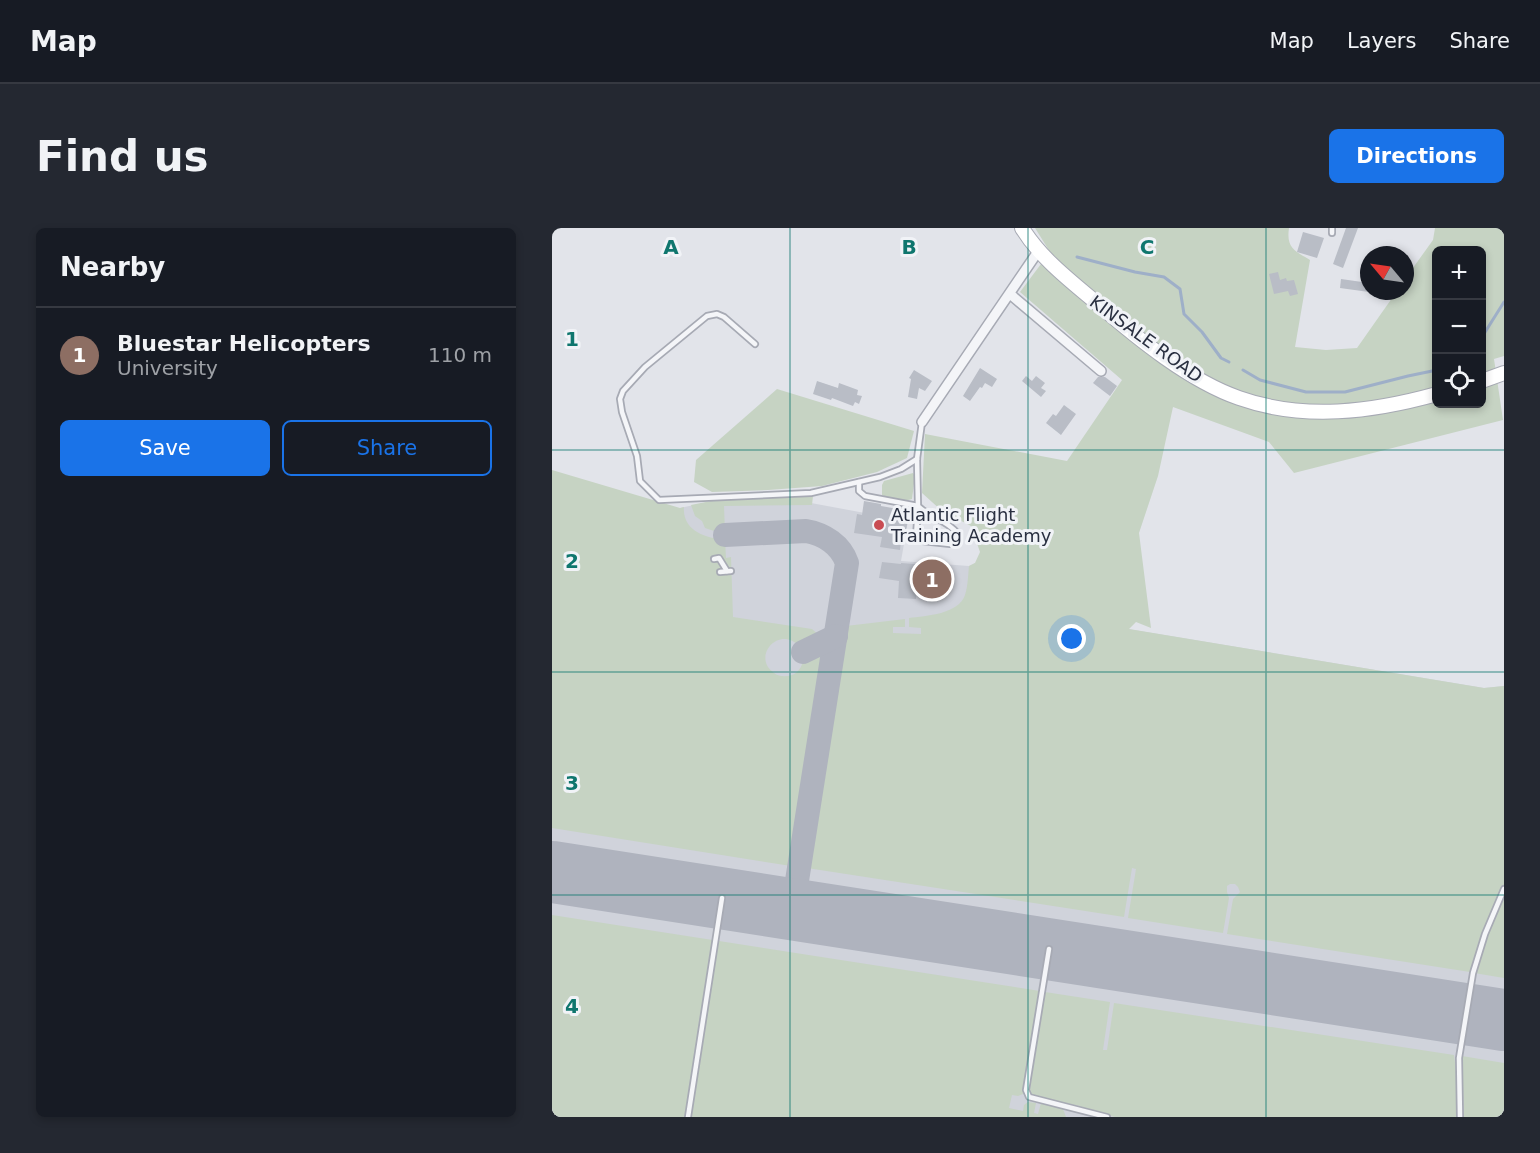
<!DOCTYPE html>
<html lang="en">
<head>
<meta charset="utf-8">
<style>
  :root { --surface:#171b24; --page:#242831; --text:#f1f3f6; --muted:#9ea1a6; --line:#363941; --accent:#1a73e8 }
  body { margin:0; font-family:"DejaVu Sans",sans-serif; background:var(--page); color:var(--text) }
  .controls { position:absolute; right:18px; top:18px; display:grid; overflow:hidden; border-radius:9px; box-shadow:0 3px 9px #0003 }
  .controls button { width:54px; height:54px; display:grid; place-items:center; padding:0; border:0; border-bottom:2px solid var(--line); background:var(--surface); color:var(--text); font:30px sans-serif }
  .compass { position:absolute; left:808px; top:18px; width:54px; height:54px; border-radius:50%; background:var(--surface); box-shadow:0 3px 9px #0003; rotate:299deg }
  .you { position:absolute; left:520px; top:411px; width:21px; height:21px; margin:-15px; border:4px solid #fff; border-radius:50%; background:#1a73e8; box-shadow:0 0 0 9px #1a73e833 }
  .badge { display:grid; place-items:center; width:39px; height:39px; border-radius:50%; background:var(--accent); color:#fff; font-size:20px; font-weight:700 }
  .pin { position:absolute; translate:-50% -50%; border:3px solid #fff; box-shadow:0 2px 6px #0006 }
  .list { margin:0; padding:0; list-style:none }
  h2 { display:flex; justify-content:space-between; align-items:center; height:78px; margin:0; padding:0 24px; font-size:26px }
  h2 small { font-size:20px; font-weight:400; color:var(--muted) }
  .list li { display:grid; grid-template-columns:39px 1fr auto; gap:18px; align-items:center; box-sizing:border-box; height:96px; padding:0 24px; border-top:2px solid var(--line) }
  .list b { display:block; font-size:22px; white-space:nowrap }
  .list p { margin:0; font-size:20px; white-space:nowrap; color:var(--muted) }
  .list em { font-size:20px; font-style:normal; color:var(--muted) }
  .actions { display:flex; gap:12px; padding:18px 24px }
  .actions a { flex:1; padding:14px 0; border:2px solid var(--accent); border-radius:9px; text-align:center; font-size:21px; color:var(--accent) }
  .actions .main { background:var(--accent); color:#fff }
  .icon { flex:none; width:33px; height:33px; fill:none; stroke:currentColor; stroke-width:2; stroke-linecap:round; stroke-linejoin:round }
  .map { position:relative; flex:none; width:952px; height:889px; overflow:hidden; border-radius:9px }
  header { display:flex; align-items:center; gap:36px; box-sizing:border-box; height:84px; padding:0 30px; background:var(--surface); border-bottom:2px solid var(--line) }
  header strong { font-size:28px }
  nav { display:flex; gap:33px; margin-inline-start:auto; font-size:21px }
  .intro { display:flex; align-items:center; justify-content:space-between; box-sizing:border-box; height:144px; padding:0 36px }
  h1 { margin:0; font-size:42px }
  .button { padding:15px 27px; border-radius:9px; background:var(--accent); color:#fff; font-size:21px; font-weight:700 }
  main { display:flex; gap:36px; padding:0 36px }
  aside { flex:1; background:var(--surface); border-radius:9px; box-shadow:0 3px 9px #0003 }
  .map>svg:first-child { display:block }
  .built { fill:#d0d3db }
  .green { fill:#c6d3c3; fill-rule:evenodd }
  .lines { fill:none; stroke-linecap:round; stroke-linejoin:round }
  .stream { stroke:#9eafc8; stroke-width:3 }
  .taxiway { stroke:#afb3be; stroke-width:24 }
  .runway { stroke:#afb3be; stroke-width:62 }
  .building { fill:#b9bdc6 }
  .lane-casing { stroke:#a7aab4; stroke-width:8 }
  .street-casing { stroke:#a7aab4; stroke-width:12 }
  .secondary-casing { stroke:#a7aab4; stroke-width:16 }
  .lane { stroke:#f4f5f8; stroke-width:4.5 }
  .street { stroke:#f4f5f8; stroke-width:9 }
  .secondary { stroke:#fff; stroke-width:14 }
  .grid { fill:none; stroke:#0f766e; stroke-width:1.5; stroke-opacity:0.55 }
  .poi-dot { fill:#c94c53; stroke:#f1f3f7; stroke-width:2 }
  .labels { text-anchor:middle; stroke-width:6; stroke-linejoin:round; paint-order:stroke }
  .street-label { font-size:18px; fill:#2a3041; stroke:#f1f3f7 }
  .poi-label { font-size:18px; fill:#2a3041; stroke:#f1f3f7; text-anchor:start }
  .grid-label { font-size:20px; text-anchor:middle; font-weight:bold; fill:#0f766e; stroke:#f1f3f7; stroke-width:6; stroke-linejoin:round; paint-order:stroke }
</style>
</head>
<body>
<header>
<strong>Map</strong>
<nav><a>Map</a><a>Layers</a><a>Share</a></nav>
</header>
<div class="intro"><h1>Find us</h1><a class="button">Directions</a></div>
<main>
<aside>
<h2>Nearby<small></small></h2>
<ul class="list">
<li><span class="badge" style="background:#8d6e63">1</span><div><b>Bluestar Helicopters</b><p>University</p></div><em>110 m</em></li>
</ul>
<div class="actions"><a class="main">Save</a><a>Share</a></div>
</aside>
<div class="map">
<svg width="952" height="889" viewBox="0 0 952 889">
  <rect width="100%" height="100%" fill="#e2e4ea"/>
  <polygon class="built" points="156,274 259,275 356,293 349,333 417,338 423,335 576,401 932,460 952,458 952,889 0,889 0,415 128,280"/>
  <g class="green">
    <path d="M483,0H737C734,20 743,23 758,32L743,119L774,122L805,120L845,63H853V51L881,12L883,0H952V128L942,131L951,192L742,245L717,214L621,179L606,248L587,305L599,400L584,394L577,401L932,460L952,458V657L938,685L918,744L675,706L681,671L688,664L686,659L683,656H678L675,658V664L677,670L671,705L576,690L584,641L580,640L572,689L255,640L294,398L353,391V399H341V405L369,406V400L357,399V390C374,388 407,386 413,367C416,358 416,347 417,338L423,335L428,324L419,298L390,283L370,265L373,206L515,233L570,152L468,64L498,24ZM885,22H930V176H885Z"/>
    <polygon points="225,161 362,203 355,230 325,244 270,258 216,262 160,264 142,254 144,232"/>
    <path d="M0,242L128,280L132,279C130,302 154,311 173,311L174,330L179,329L181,389L260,401L270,410L248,419C227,396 199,429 222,445C227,449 234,449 240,447C248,444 251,436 252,428L273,417L275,423L239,638L0,600Z"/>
    <path d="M361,245L363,248L360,271C352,274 337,271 330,267V257L332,253Z"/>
    <polygon points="261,268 260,277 172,278 173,304 162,303 153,300 150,293 143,288 139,277 164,272"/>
    <polygon points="952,667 952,750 922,745 936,703"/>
    <polygon points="0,687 488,763 472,862 471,866 466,868 460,867 457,880 471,883 472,877 476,874 484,875 482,885 486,886 489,875 511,881 514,889 0,889"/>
    <polygon points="493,764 558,774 551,822 555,822 562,775 902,827 904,842 907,889 563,889 528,880 528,878 480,868 478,861"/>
    <polygon points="910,828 952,835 952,889 912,889"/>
  </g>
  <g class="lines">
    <g class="stream">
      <polyline points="525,29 583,44 612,49 628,61 632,86 650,104 669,130 677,134"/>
      <polyline points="930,109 952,74"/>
      <polyline points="691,142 708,152 754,164 793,164 856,148 885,142"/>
    </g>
    <g class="taxiway">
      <path d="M173,307L254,303C272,306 289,317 295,335L244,659C247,673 251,676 263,685"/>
      <polyline points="251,424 284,408"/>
      <path d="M217,678C229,673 236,669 244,659"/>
    </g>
    <polyline class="runway" points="0,644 952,792"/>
  </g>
  <g class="building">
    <polygon points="794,0 806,0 791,40 781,36"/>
    <polygon points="751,4 772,10 765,30 745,24"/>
    <polygon points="726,44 728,52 734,50 735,53 742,52 746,66 738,68 736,63 722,66 717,46"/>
    <polygon points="789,51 817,55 817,64 788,60"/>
    <polygon points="428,140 445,151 440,159 433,155 430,160 428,159 418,173 411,168"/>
    <polygon points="362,142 380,153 373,163 367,160 365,171 356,169 359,151 357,150"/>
    <polygon points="474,148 480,153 484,148 493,155 489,160 494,163 489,169 470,153"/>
    <polygon points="546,149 553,149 565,158 558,168 541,155"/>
    <polygon points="265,153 286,160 287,155 306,162 305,167 310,168 307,176 303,174 301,178 280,170 279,172 261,166"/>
    <polygon points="512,177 524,186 509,207 494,195 501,186 504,188"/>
    <polygon points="312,273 329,276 329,278 346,281 347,279 358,281 352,313 349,312 348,322 328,319 330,309 302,305 305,286 310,287"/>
    <polygon points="330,334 349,336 349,335 390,338 388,364 365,362 364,371 346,370 347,353 327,350"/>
  </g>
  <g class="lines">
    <defs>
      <g id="lane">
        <polyline points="780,5 780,0"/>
        <polyline points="203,116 172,89 165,86 155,88 93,139 71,163 68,171 70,184 85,228 88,253 107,272 259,265 328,249 349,241 365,231"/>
        <path d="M307,254V263L313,268L366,278C378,290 395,292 405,305L403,313L398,316L370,313L364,309L366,278L365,231L370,194"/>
        <polyline points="162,331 167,330 175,343"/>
        <polyline points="168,344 179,343"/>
        <polyline points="497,721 474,862 477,869 555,889"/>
        <polyline points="136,889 170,670"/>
        <polyline points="908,889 907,830 921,745 933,706 952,661"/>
      </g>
      <g id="street">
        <polyline points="458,66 549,143"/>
        <polyline points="370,194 487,22"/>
      </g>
      <g id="secondary">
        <path d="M470,0C489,31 520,54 547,77C586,111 638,153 687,170C752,193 820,184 885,166"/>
        <polyline points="930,153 952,145"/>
      </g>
    </defs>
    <use href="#lane" class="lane-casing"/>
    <use href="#street" class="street-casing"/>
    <use href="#secondary" class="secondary-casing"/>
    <use href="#lane" class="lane"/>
    <use href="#street" class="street"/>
    <use href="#secondary" class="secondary"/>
  </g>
  <path class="grid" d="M238,0V889M476,0V889M714,0V889M0,222H952M0,444H952M0,667H952"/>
  <circle class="poi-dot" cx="327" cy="297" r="6"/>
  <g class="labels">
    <g class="street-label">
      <text transform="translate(594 111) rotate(36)" y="6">KINSALE ROAD</text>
    </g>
    <g class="poi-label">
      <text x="339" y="293">Atlantic Flight<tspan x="339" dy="21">Training Academy</tspan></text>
    </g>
  </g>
  <g class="grid-label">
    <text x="119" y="26">A</text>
    <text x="357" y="26">B</text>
    <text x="595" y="26">C</text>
    <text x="20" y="118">1</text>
    <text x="20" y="340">2</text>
    <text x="20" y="562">3</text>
    <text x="20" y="785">4</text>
  </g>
</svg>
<div class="controls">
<button>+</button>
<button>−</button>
<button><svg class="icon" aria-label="locate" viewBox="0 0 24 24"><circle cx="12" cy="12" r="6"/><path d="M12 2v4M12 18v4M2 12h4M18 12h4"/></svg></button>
</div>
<svg class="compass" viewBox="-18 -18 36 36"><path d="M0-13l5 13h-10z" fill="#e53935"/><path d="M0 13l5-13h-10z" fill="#9ea1a6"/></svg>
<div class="you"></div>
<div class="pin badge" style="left:380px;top:351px;background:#8d6e63">1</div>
</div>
</main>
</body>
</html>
